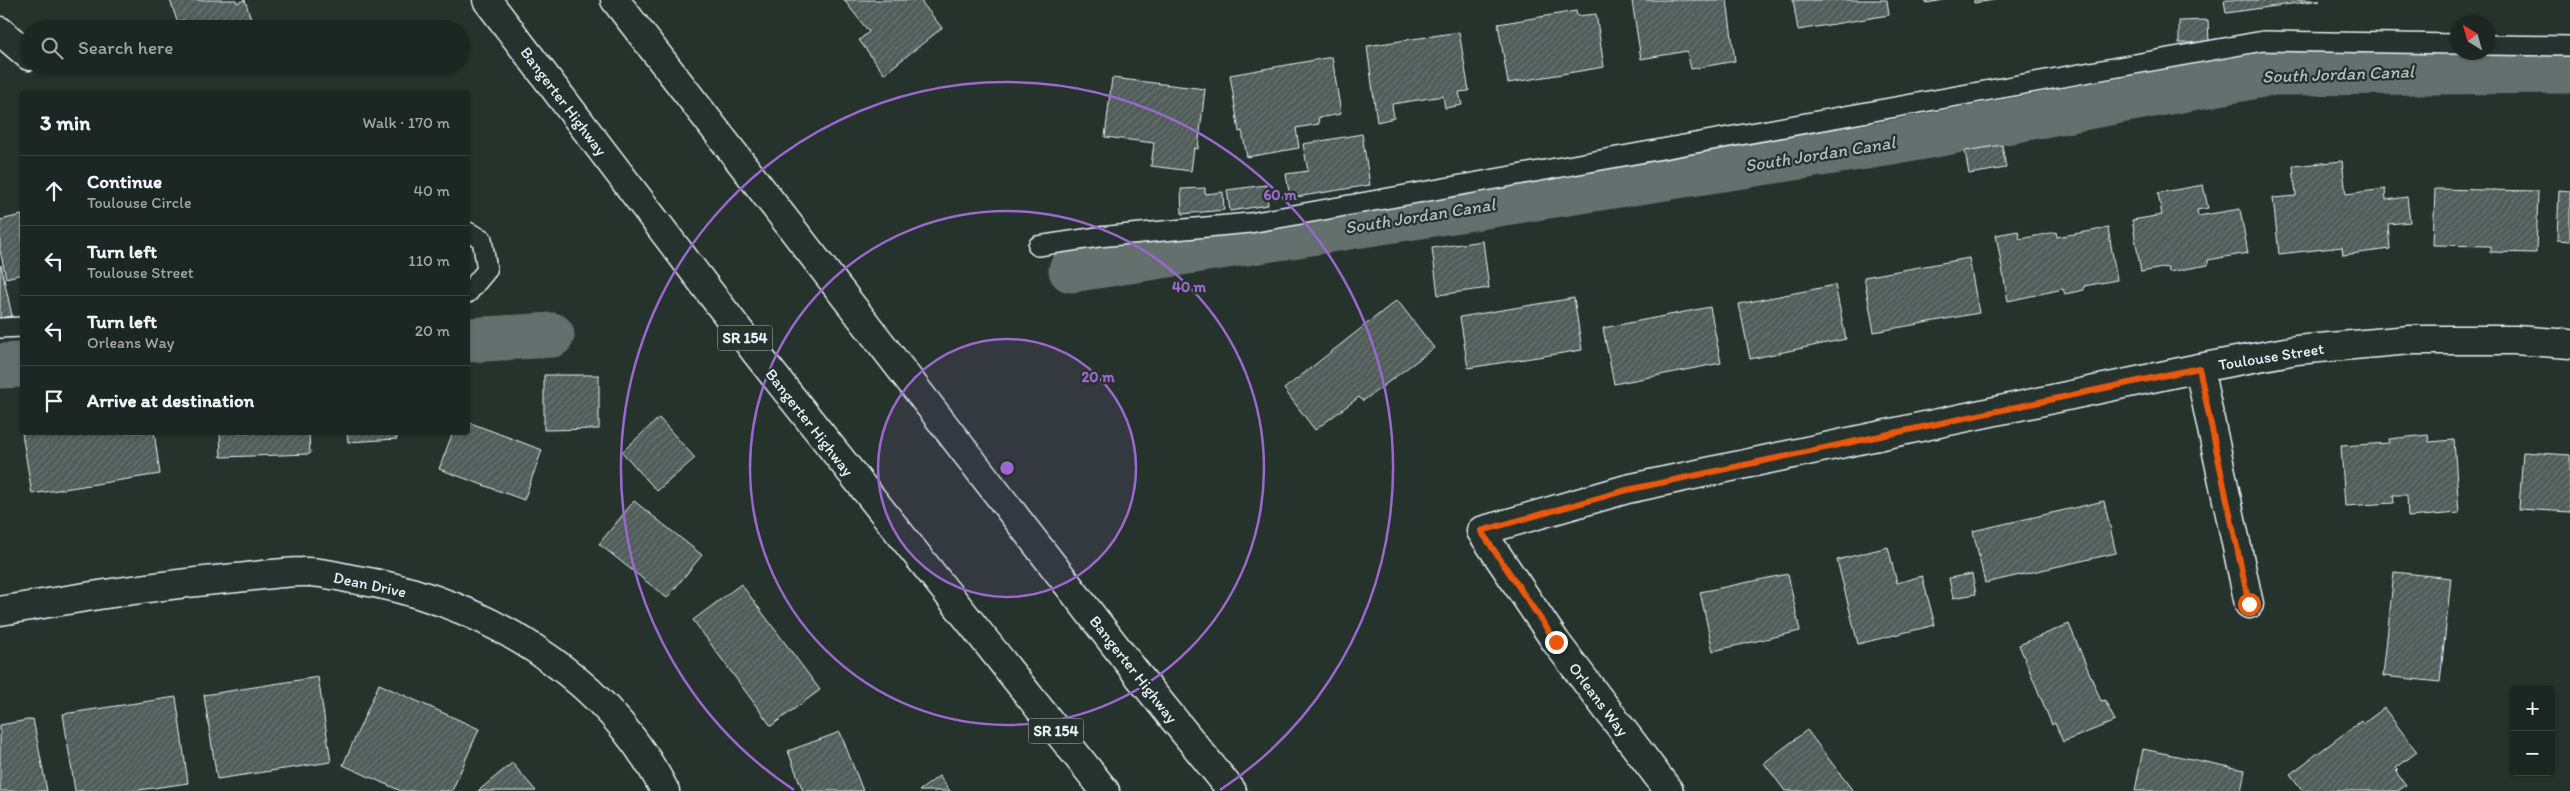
<!DOCTYPE html>
<html lang="en">
<head>
<meta charset="utf-8">
<style>
  :root { --surface:#1c2622; --page:#252e2a; --text:#f1f3f6; --muted:#a0a5a5; --line:#3a4340 }
  body { margin:0; font-family:Itim,sans-serif; background:var(--page); color:var(--text) }
  .controls { position:absolute; right:15px; bottom:15px; display:grid; overflow:hidden; border-radius:5px; box-shadow:0 1px 4px #0004 }
  .controls button { width:45px; height:45px; display:grid; place-items:center; padding:0; border:0; border-bottom:1px solid var(--line); background:var(--surface); color:var(--text); font:25px sans-serif }
  .compass { position:absolute; left:2450px; top:15px; width:45px; height:45px; border-radius:50%; background:var(--surface); box-shadow:0 1px 4px #0004; rotate:323deg }
  .stop { position:absolute; width:15px; height:15px; margin:-11px; border:4px solid #ea580c; border-radius:50%; background:#fff }
  .stop.end { background:#ea580c; border-color:#fff; box-shadow:0 1px 5px #0008 }
  .list { margin:0; padding:0; list-style:none }
  h2 { display:flex; justify-content:space-between; align-items:center; height:65px; margin:0; padding:0 20px; font-size:21px }
  h2 small { font-size:16px; font-weight:400; color:var(--muted) }
  .list li { display:grid; grid-template-columns:32px 1fr auto; gap:15px; align-items:center; box-sizing:border-box; height:70px; padding:0 20px; border-top:1px solid var(--line) }
  .list b { display:block; font-size:19px; white-space:nowrap }
  .list p { margin:0; font-size:16px; white-space:nowrap; color:var(--muted) }
  .list em { font-size:16px; font-style:normal; color:var(--muted) }
  .icon { flex:none; width:28px; height:28px; fill:none; stroke:currentColor; stroke-width:2; stroke-linecap:round; stroke-linejoin:round }
  .map { position:relative; flex:none; width:2570px; height:791px; overflow:hidden }
  .search { position:absolute; background:var(--surface); box-shadow:0 1px 4px #0004; left:20px; top:20px; width:450px; height:55px; display:flex; align-items:center; gap:12px; box-sizing:border-box; padding:0 18px; border-radius:28px; color:var(--muted); font-size:19px }
  .panel { position:absolute; background:var(--surface); box-shadow:0 1px 4px #0004; left:20px; top:90px; width:450px; height:345px; border-radius:5px }
  .map>svg:first-child { display:block }
  .lines { fill:none; stroke-linecap:round; stroke-linejoin:round }
  .canal { stroke:#636f6d; stroke-width:45 }
  .building { fill:url(#building-hatch); stroke:#e8f1f8 }
  .service-casing { stroke:#e8f1f8; stroke-width:22 }
  .minor-casing { stroke:#e8f1f8; stroke-width:31 }
  .motorway-casing { stroke:#e8f1f8; stroke-width:31 }
  .service { stroke:#26332d; stroke-width:19 }
  .minor { stroke:#26332d; stroke-width:28 }
  .motorway { stroke:#26332d; stroke-width:28 }
  .route { stroke:#ea580c; stroke-width:6 }
  .ring { fill:none; stroke:#9c67d0; stroke-width:2.5 }
  .labels { text-anchor:middle; stroke-width:4.5; stroke-linejoin:round; paint-order:stroke }
  .shield { fill:#26332d; stroke:#aeb8bb; stroke-width:1 }
  .shield-label { font-size:15px; font-weight:bold; fill:#e8f1f8 }
  .street-label { font-size:16px; fill:#e8f1f8; stroke:#26332d }
  .water-label { font-size:18px; font-style:italic; fill:#b3bdc0; stroke:#26332d }
  .centre { fill:#9c67d0; stroke:#26332d; stroke-width:2.5 }
  .ring-label { font-size:15px; text-anchor:middle; font-weight:bold; fill:#9c67d0; stroke:#26332d; stroke-width:4.5; stroke-linejoin:round; paint-order:stroke }
</style>
</head>
<body>
<div class="map">
<svg width="2570" height="791" viewBox="0 0 2570 791">
  <defs>
    <pattern id="building-hatch" width="6" height="6" patternUnits="userSpaceOnUse" patternTransform="scale(1.25)"><rect width="6" height="6" fill="#505c59"/><path d="M-1 1l2-2M0 6l6-6M5 7l2-2" fill="none" stroke="#697472"/></pattern>
  </defs>
  <rect width="100%" height="100%" fill="#26332d"/>
  <filter id="ink" filterUnits="userSpaceOnUse"><feTurbulence type="fractalNoise" baseFrequency=".02" numOctaves="2"/><feDisplacementMap in="SourceGraphic" scale="10" xChannelSelector="R" yChannelSelector="G"/><feConvolveMatrix kernelMatrix="1 2 1 2 8 2 1 2 1" color-interpolation-filters="sRGB"/></filter>
  <g filter="url(#ink)">
    <g class="lines">
      <g class="canal">
        <polyline points="1071,270 1885,144 2273,73 2570,71"/>
        <polyline points="468,340 552,335"/>
        <polyline points="0,366 22,365"/>
      </g>
    </g>
    <g class="building">
      <polygon points="170,0 236,0 237,3 245,0 254,29 187,29 184,20 177,21"/>
      <polygon points="844,0 920,0 942,28 884,74 859,40 869,32"/>
      <polygon points="1641,0 1727,0 1735,61 1691,69 1687,51 1641,59 1632,1"/>
      <polygon points="1793,0 1887,0 1889,15 1798,30"/>
      <polygon points="1925,0 1944,0 1926,3"/>
      <polygon points="1974,0 1995,0 1974,3"/>
      <polygon points="2224,0 2320,0 2226,13"/>
      <polygon points="1576,11 1577,16 1596,14 1604,67 1508,83 1498,24"/>
      <polygon points="2208,20 2209,43 2179,43 2179,21"/>
      <polygon points="1459,32 1469,91 1459,92 1462,105 1445,108 1443,96 1392,104 1394,118 1377,122 1367,46"/>
      <polygon points="1332,57 1341,114 1318,118 1319,124 1296,128 1299,148 1247,157 1242,131 1239,132 1230,75"/>
      <polygon points="1112,78 1205,89 1198,149 1194,148 1191,171 1151,166 1154,143 1105,137"/>
      <polygon points="1362,134 1370,185 1290,198 1286,174 1308,171 1303,144"/>
      <polygon points="2002,145 2006,168 1969,174 1965,151"/>
      <polygon points="2342,161 2346,194 2385,189 2386,200 2407,197 2410,222 2388,224 2390,249 2343,255 2342,247 2279,254 2273,198 2296,196 2293,166"/>
      <polygon points="1266,185 1268,205 1230,211 1227,190"/>
      <polygon points="2203,185 2208,208 2197,210 2198,216 2240,209 2248,253 2208,260 2208,265 2169,272 2168,267 2141,272 2132,220 2162,215 2158,193"/>
      <polygon points="1205,188 1205,194 1223,192 1224,210 1182,214 1181,189"/>
      <polygon points="2435,189 2538,191 2536,253 2490,252 2490,246 2433,245"/>
      <polygon points="2559,190 2570,191 2570,241 2557,240"/>
      <polygon points="22,215 22,274 6,278 0,250 0,220"/>
      <polygon points="2108,228 2117,280 2084,286 2084,290 2065,294 2063,289 2008,301 1996,235 2018,231 2020,239 2056,232 2057,237"/>
      <polygon points="1483,241 1489,288 1438,295 1432,248"/>
      <polygon points="1969,258 1979,313 1874,332 1864,277"/>
      <polygon points="1,265 12,316 0,318 0,266"/>
      <polygon points="1835,285 1846,339 1750,359 1739,304"/>
      <polygon points="1574,298 1582,350 1468,368 1460,317"/>
      <polygon points="1397,300 1434,348 1363,401 1359,397 1315,430 1284,389"/>
      <polygon points="1710,307 1721,363 1614,384 1603,328"/>
      <polygon points="544,375 599,375 599,429 544,430"/>
      <polygon points="659,418 695,458 657,491 622,452"/>
      <polygon points="468,422 542,450 524,500 439,469 453,432 468,432"/>
      <polygon points="154,432 160,474 32,494 22,433"/>
      <polygon points="220,432 309,432 310,454 221,457"/>
      <polygon points="347,432 396,432 397,439 348,442"/>
      <polygon points="2428,435 2429,442 2454,440 2459,513 2408,517 2407,495 2393,495 2394,503 2345,506 2341,446 2389,443 2389,439"/>
      <polygon points="2523,452 2570,455 2570,512 2519,509"/>
      <polygon points="634,501 702,555 667,598 599,544"/>
      <polygon points="2104,501 2116,553 1985,583 1973,531"/>
      <polygon points="1888,547 1897,583 1922,576 1935,625 1858,644 1837,560"/>
      <polygon points="2394,572 2451,578 2440,682 2383,676"/>
      <polygon points="1788,574 1800,631 1713,651 1700,592"/>
      <polygon points="1972,574 1976,594 1953,598 1949,578"/>
      <polygon points="741,584 820,690 771,726 693,620"/>
      <polygon points="2069,624 2101,701 2105,700 2115,721 2063,742 2055,723 2052,725 2019,645"/>
      <polygon points="318,677 331,762 217,779 204,695"/>
      <polygon points="379,684 479,729 452,791 401,791 343,765"/>
      <polygon points="176,697 188,783 132,791 75,791 63,714"/>
      <polygon points="2384,708 2417,752 2396,768 2398,770 2396,772 2406,785 2398,791 2303,791 2290,774 2361,721 2363,724"/>
      <polygon points="33,719 47,791 0,791 0,725"/>
      <polygon points="1807,730 1853,791 1785,791 1764,763"/>
      <polygon points="840,732 863,791 803,791 788,751"/>
      <polygon points="2143,749 2245,770 2241,791 2135,791"/>
      <polygon points="512,763 536,791 478,791"/>
      <polygon points="939,776 950,791 919,791"/>
    </g>
    <g class="lines">
      <defs>
        <g id="service">
          <polyline points="2488,45 2570,46"/>
          <polyline points="468,232 482,239 487,270 468,293"/>
          <polyline points="1038,246 1098,237 1250,223 2263,41 2458,44"/>
          <polyline points="0,328 22,327"/>
        </g>
        <g id="minor">
          <polyline points="0,31 29,56"/>
          <polyline points="2199,368 2249,604"/>
          <path d="M0,611C79,598 156,585 236,578C258,576 281,572 303,572C319,571 336,576 352,579C480,599 605,673 665,791"/>
          <polyline points="1669,791 1556,642 1481,531 1627,489 2199,368 2296,350 2410,340 2515,340 2570,344"/>
        </g>
        <g id="motorway">
          <polyline points="487,0 757,354 1105,791"/>
          <polyline points="615,0 1141,679 1232,791"/>
        </g>
      </defs>
      <use href="#service" class="service-casing"/>
      <use href="#minor" class="minor-casing"/>
      <use href="#motorway" class="motorway-casing"/>
      <use href="#service" class="service"/>
      <use href="#minor" class="minor"/>
      <use href="#motorway" class="motorway"/>
    </g>
  </g>
  <g class="lines" filter="url(#ink)">
    <polyline class="route" points="1556,642 1481,531 1627,490 2199,368 2249,604"/>
  </g>
  <circle cx="1007" cy="468" r="129" fill="#9c67d0" fill-opacity=".12"/>
  <g class="ring">
    <circle cx="1007" cy="468" r="129"/>
    <circle cx="1007" cy="468" r="257"/>
    <path d="M794 790A386 386 0 1 1 1220 790"/>
  </g>
  <g class="labels">
    <g class="shield">
      <rect x="717.5" y="325.5" width="55" height="25" rx="4"/>
      <rect x="1028.5" y="718.5" width="55" height="25" rx="4"/>
    </g>
    <g class="shield-label">
      <text x="745" y="343">SR 154</text>
      <text x="1056" y="736">SR 154</text>
    </g>
    <g class="street-label">
      <text transform="translate(564 101) rotate(53)" y="6">Bangerter Highway</text>
      <text transform="translate(2271 356) rotate(-9)" y="6">Toulouse Street</text>
      <text transform="translate(810 422) rotate(52)" y="6">Bangerter Highway</text>
      <text transform="translate(370 584) rotate(12)" y="6">Dean Drive</text>
      <text transform="translate(1134 669) rotate(52)" y="6">Bangerter Highway</text>
      <text transform="translate(1599 699) rotate(53)" y="6">Orleans Way</text>
    </g>
    <g class="water-label">
      <text transform="translate(2338 74) rotate(-2)" y="6">South Jordan Canal</text>
      <text transform="translate(1820 154) rotate(-9)" y="6">South Jordan Canal</text>
      <text transform="translate(1420 216) rotate(-9)" y="6">South Jordan Canal</text>
    </g>
  </g>
  <circle cx="1007" cy="468" r="8" class="centre"/>
  <g class="ring-label">
    <text x="1280" y="200">60 m</text>
    <text x="1189" y="292">40 m</text>
    <text x="1098" y="382">20 m</text>
  </g>
</svg>
<div class="controls">
<button>+</button>
<button>−</button>
</div>
<svg class="compass" viewBox="-18 -18 36 36"><path d="M0-13l5 13h-10z" fill="#e53935"/><path d="M0 13l5-13h-10z" fill="#a0a5a5"/></svg>
<div class="stop" style="left:2249px;top:604px"></div>
<div class="stop end" style="left:1556px;top:642px"></div>
<div class="search"><svg class="icon" aria-label="search" viewBox="0 0 24 24"><circle cx="10" cy="10" r="6"/><path d="M15 15l6 6"/></svg>Search here</div>
<section class="panel">
<h2>3 min<small>Walk · 170 m</small></h2>
<ul class="list">
<li><svg class="icon" aria-label="ahead" viewBox="0 0 24 24"><path d="M12 20V5M6 11l6-6 6 6"/></svg><div><b>Continue</b><p>Toulouse Circle</p></div><em>40 m</em></li>
<li><svg class="icon" aria-label="left" viewBox="0 0 24 24"><path d="M17 20v-9H6M10 6l-5 5 5 5"/></svg><div><b>Turn left</b><p>Toulouse Street</p></div><em>110 m</em></li>
<li><svg class="icon" aria-label="left" viewBox="0 0 24 24"><path d="M17 20v-9H6M10 6l-5 5 5 5"/></svg><div><b>Turn left</b><p>Orleans Way</p></div><em>20 m</em></li>
<li><svg class="icon" aria-label="arrive" viewBox="0 0 24 24"><path d="M6 21V4h12l-3 4 3 4H6"/></svg><div><b>Arrive at destination</b></div></li>
</ul>
</section>
</div>
</body>
</html>
